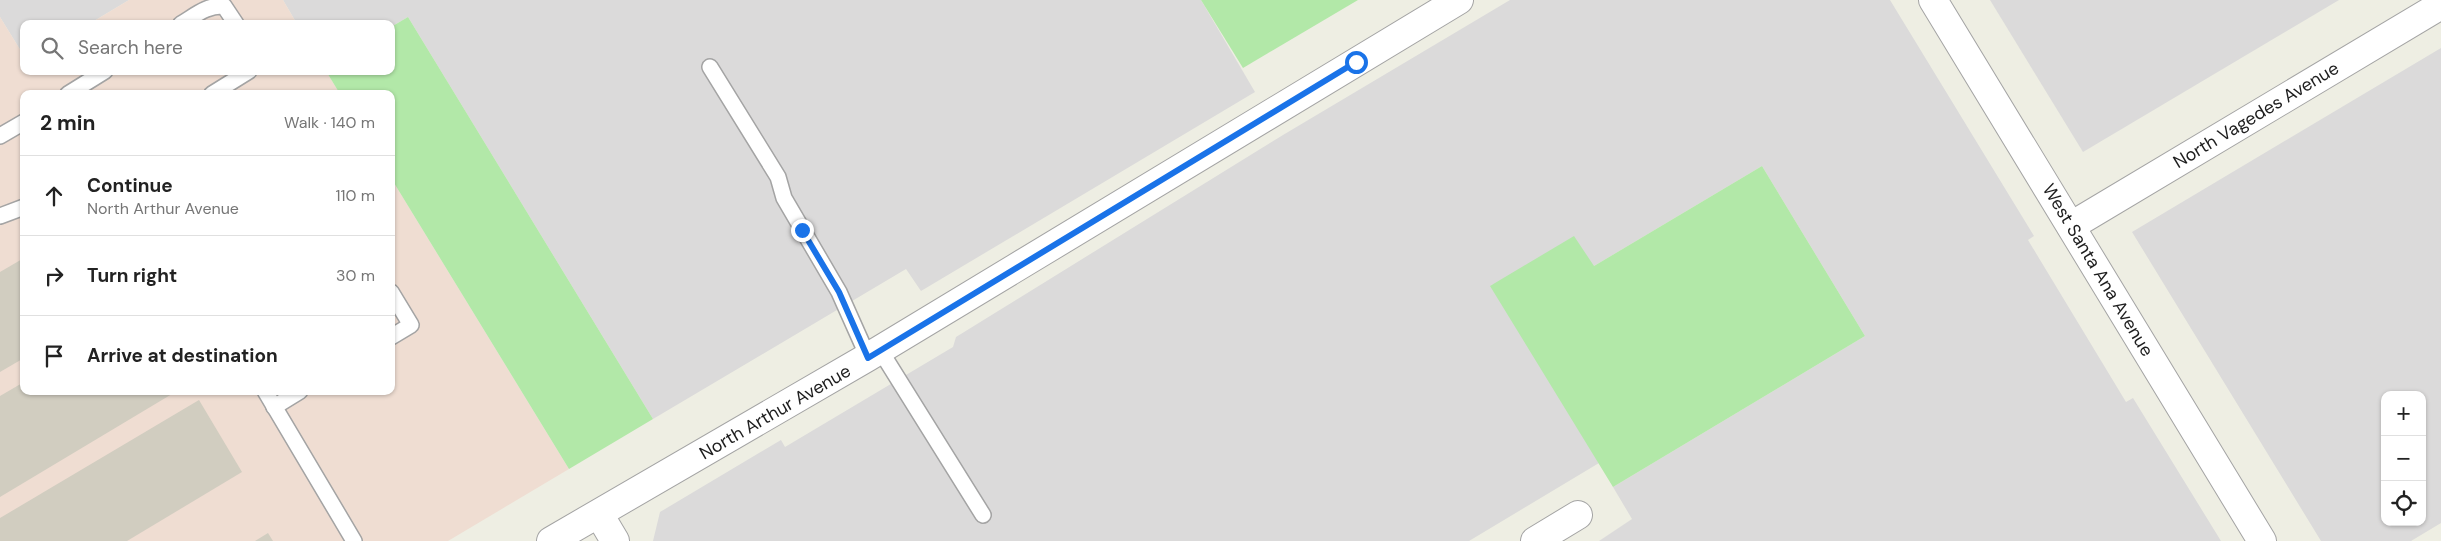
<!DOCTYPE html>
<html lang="en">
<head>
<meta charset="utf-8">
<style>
  :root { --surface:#fff; --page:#f6f6f6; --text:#222; --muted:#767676; --line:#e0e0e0 }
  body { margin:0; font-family:"DM Sans",sans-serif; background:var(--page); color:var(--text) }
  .controls { position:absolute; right:15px; bottom:15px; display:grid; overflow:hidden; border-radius:10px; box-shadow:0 1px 4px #0004 }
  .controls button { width:45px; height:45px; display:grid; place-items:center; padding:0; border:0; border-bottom:1px solid var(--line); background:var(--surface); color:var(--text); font:25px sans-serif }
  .stop { position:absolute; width:15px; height:15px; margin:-11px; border:4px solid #1a73e8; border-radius:50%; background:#fff }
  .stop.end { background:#1a73e8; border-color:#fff; box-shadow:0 1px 5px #0008 }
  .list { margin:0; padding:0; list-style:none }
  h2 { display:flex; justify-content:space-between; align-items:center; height:65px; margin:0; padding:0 20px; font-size:21px }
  h2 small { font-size:16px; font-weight:400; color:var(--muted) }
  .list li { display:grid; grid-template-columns:32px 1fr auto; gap:15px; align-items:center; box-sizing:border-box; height:80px; padding:0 20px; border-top:1px solid var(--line) }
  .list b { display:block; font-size:19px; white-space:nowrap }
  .list p { margin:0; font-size:16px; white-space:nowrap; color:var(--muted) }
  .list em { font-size:16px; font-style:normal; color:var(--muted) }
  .icon { flex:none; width:28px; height:28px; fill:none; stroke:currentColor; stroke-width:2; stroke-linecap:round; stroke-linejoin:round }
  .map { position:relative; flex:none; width:2441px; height:541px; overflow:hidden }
  .search { position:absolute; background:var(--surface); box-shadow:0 1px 4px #0004; left:20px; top:20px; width:375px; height:55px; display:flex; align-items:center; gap:12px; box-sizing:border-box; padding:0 18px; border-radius:10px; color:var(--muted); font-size:19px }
  .panel { position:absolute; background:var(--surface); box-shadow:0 1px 4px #0004; left:20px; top:90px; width:375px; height:305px; border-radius:10px }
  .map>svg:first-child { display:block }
  .residential { fill:#dbdada; fill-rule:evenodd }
  .commercial { fill:#efddd2 }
  .grass { fill:#b2e8a8 }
  .building { fill:#d1cdc0 }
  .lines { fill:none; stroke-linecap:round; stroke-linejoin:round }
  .service-casing { stroke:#a4a4a4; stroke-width:18 }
  .minor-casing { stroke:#a4a4a4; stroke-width:30 }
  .service { stroke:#fff; stroke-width:15 }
  .minor { stroke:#fff; stroke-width:28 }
  .route { stroke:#1a73e8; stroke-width:6 }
  .labels { text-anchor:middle; stroke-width:4.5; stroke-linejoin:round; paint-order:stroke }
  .street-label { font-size:18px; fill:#1d1d1d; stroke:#fff }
</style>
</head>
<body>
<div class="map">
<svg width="2441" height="541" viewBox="0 0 2441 541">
  <rect width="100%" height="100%" fill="#eeeee3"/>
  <g class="residential">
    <polygon points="0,0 129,0 89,24 24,24 24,56 0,17"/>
    <polygon points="283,0 1201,0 1255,92 921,291 906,269 653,419 408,17 391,27 391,24 297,24"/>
    <polygon points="1510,0 1890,0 2034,236 2028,240 2126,402 2133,398 2221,541 1599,541 1632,519 1613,487 1865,336 1762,166 1594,266 1491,285 1599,463 1469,541 653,541 660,512 781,440 785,447 953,347 956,337 1283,135"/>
    <polygon points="1990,0 2339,0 2083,152"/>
    <path d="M2441,48V523L2411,541H2321L2132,232ZM2385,395H2422V522H2385Z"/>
  </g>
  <g class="commercial">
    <polygon points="129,0 283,0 297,24 89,24"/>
    <polygon points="0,17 24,56 24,71 326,71 340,94 24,94 24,391 391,391 391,178 569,469 448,541 0,541"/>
  </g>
  <g class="grass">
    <polygon points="1201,0 1358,0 1243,68"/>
    <polygon points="408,17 653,419 569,469 391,178 391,94 340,94 326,71 391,71 391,27"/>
    <polygon points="1762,166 1865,336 1613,487 1490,286 1574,236 1594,266"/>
  </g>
  <g class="building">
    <polygon points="24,258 24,358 0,372 0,272"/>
    <polygon points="24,382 24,391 177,391 0,497 0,396"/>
    <polygon points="199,400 242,472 127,541 0,541 0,518"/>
    <polygon points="268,533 273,541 255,541"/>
  </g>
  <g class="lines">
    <defs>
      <g id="service">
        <path d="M181,24C196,15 207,5 224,6L236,24"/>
        <polyline points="710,67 778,177 784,198 839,292 868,357"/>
        <polyline points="68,94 105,71"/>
        <polyline points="212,94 249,71"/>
        <polyline points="0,136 24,122"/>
        <polyline points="0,216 24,207"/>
        <polyline points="391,292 411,325 391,337"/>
        <polyline points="880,350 983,515"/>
        <polyline points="265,391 354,541"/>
        <polyline points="274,407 300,391"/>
      </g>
      <g id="minor">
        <polyline points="1933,0 2262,541"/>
        <polyline points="2071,226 2441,5"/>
        <polyline points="599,514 615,541"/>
        <polyline points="551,541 868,357 1459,0"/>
        <polyline points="1535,541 1578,515"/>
      </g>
    </defs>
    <use href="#service" class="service-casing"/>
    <use href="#minor" class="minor-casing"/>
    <use href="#service" class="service"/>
    <use href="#minor" class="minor"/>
  </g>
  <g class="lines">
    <polyline class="route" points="802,230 839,292 868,358 1356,62"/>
  </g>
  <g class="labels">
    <g class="street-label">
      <text transform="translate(2256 115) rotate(-31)" y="6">North Vagedes Avenue</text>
      <text transform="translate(2098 270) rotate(59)" y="6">West Santa Ana Avenue</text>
      <text transform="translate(775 412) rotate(-30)" y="6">North Arthur Avenue</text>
    </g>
  </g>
</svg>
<div class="controls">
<button>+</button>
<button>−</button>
<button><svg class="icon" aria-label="locate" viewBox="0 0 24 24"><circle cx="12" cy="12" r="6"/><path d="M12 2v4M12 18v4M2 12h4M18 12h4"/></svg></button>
</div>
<div class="stop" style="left:1356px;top:62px"></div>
<div class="stop end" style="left:802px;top:230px"></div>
<div class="search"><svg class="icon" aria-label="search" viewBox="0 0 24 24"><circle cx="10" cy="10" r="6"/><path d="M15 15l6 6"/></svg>Search here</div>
<section class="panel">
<h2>2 min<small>Walk · 140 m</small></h2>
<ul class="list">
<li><svg class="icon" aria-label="ahead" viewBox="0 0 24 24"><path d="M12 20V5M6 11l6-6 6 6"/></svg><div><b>Continue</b><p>North Arthur Avenue</p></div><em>110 m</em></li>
<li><svg class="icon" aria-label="right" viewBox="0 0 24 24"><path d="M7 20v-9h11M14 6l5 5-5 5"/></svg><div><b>Turn right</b></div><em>30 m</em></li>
<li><svg class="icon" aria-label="arrive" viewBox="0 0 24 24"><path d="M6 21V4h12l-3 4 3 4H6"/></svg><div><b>Arrive at destination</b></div></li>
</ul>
</section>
</div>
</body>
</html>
